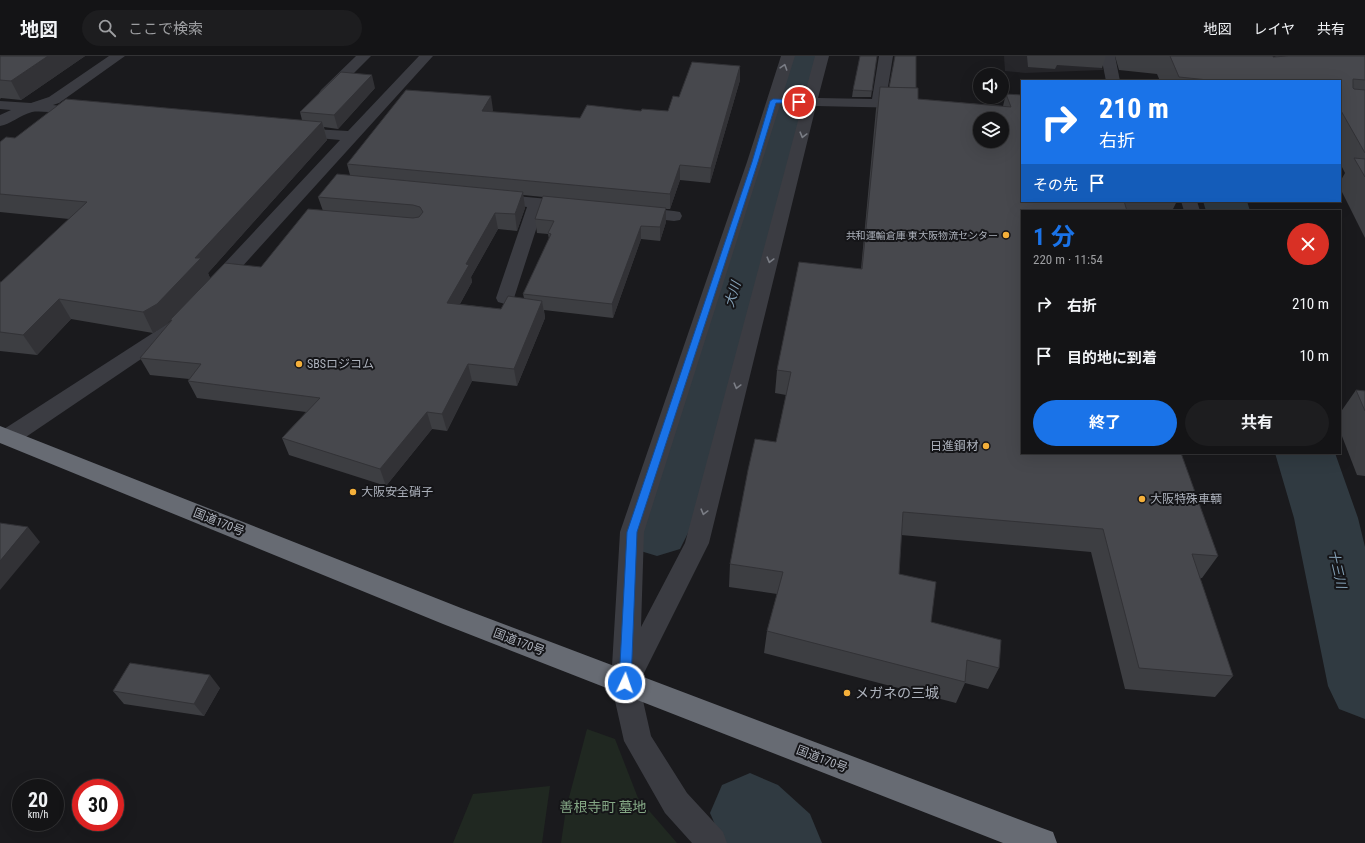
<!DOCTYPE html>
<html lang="ja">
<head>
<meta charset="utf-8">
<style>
	body { margin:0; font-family:"Roboto Condensed","Noto Sans JP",sans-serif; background:#1d1d1f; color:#f1f3f6; height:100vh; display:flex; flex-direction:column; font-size:15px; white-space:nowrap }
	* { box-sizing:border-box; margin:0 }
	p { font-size:13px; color:#9d9ea1 }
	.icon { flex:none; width:22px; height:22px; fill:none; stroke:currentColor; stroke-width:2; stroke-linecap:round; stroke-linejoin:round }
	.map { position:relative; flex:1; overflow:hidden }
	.details { position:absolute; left:1021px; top:154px; width:320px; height:244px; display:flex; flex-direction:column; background:#141416; border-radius:0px; box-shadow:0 4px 16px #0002,0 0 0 1px #333335 }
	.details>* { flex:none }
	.hud { position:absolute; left:1021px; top:24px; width:320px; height:122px; border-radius:0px; box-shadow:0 4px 16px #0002,0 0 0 1px #333335; background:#1a73e8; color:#fff; overflow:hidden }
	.controls { position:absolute; left:973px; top:12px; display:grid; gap:8px }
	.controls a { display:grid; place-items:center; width:36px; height:36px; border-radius:50%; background:#141416; box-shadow:0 4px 16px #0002,0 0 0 1px #333335; font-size:20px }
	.speed { position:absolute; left:12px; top:723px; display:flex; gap:8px; font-size:20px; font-weight:700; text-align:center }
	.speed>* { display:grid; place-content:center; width:52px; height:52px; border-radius:50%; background:#141416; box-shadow:0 4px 16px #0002,0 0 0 1px #333335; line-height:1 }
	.speed small { font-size:10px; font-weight:400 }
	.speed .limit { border:6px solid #d22; background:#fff; color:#111 }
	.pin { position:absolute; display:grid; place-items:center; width:34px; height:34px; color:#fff; margin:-17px; border:2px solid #fff; border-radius:50%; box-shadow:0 1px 4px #0007 }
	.me { position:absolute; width:44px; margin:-22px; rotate:3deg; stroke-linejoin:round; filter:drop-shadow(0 0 3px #0008) }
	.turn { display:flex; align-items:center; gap:14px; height:84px; padding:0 12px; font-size:18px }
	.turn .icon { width:52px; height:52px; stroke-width:2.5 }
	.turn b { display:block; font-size:28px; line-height:34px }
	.then { display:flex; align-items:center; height:38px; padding:0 12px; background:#0003; gap:8px; font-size:15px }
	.round { display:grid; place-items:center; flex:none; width:42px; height:42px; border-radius:21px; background:#1d1d1f }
	.summary { display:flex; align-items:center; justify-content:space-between; height:68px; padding:0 12px }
	h1 { font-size:24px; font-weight:700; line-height:30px; color:#1a73e8 }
	.cta { display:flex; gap:8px; margin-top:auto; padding:8px 12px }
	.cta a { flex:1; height:46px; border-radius:24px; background:#1a73e8; color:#fff; font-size:16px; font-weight:700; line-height:46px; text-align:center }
	.cta a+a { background:#1d1d1f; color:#f1f3f6 }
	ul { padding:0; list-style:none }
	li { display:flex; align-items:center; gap:12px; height:52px; padding:0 12px }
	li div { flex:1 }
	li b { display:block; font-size:15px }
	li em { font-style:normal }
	header { display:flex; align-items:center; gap:24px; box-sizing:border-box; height:56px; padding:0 20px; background:#141416; border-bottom:1px solid #333335 }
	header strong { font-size:19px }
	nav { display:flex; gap:22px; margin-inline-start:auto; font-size:14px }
	.search { width:280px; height:36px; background:#1d1d1f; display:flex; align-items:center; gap:10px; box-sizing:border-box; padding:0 14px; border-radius:22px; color:#9d9ea1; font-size:15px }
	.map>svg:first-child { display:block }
	.built { fill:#26262a }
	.green { fill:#202821 }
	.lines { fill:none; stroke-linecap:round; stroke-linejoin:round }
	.river { fill:#303a41; fill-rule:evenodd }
	.minor { fill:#3b3c42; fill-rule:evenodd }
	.highway { fill:#676b73; fill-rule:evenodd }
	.wall { fill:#3d3e42; fill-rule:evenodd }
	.shaded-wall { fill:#323236 }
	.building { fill:#47484d; stroke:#323236; fill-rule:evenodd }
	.oneway { stroke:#7a7d85 }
	.route { fill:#1a73e8; stroke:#114b97 }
	.poi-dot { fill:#f5b03a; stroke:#151518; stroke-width:1.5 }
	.labels { text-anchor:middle; stroke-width:4; stroke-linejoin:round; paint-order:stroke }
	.far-poi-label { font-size:10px; fill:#adb2bc; stroke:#151518; text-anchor:end }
	.poi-label { font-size:12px; fill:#adb2bc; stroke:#151518; text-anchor:start }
	.street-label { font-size:12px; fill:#adb2bc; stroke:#151518 }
	.water-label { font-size:13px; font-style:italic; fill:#84a1b7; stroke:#151518 }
	.near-poi-label { font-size:14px; fill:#adb2bc; stroke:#151518; text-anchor:start }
	.near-park-label { font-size:14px; fill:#84a785; stroke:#151518 }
</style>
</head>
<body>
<header>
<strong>地図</strong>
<div class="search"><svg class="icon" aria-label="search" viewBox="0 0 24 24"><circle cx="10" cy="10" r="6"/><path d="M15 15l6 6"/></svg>ここで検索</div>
<nav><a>地図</a><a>レイヤ</a><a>共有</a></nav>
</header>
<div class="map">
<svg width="1365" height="787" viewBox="0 0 1365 787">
	<rect width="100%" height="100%" fill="#1a1a1d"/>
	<path class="built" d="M1004,0h95l4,14 -78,3 -20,-2z"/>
	<g class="green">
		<path d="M587,673l28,10 23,59 39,45h-116l5,-34z"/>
		<path d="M550,730l-8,57h-89l20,-49z"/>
	</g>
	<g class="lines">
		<g class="river">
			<path d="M788,0h36l-8,36 -127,439 -9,18 -23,7 -23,-7 -9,-18 153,-439z"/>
			<path d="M1203,145h44l3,10h-44z"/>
			<path d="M1275,397h60l23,65 7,29v172l-26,-10 -11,-23 -34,-168z"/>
			<path d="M750,717l28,12 32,29 12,29h-99l-13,-30 12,-28z"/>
		</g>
		<g class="minor">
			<path d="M109,0h16l-66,47 -6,2 32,4 2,3 -2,3 -5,1c-12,-1 -37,-6 -48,-4 -12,3 -21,12 -32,14v-11l11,-5 -11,-1v-8l31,2 18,-6z"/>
			<path d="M356,0h15l-40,40 -5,1 -5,-1 -2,-3 2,-3z"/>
			<path d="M419,0h14l-212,234 -7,2 -7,-2 -2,-4 2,-4 133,-142 -44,-4 -5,-1 -2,-3 2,-3 5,-1 52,3z"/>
			<path d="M781,0h14l-13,41h22l11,-41h14l-11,42 54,1 7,-43h14l-7,43 25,2 2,3 -2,3 -5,1 -90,-2 -107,437 -70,140 12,53 36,57 36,39 4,11h-35l-27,-30 -41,-72 -13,-58 9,-151 127,-370zM780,49l22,1 -117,437 -44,84 3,-95z"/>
			<path d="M1101,0h14l5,25h-14z"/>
			<path d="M495,138l75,7 6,1 2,4 -2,4 -6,1 -27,-3 -29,90 -2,4 -7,2 -7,-2 -2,-4 31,-91 -38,-5 -2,-3 2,-3z"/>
			<path d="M1181,145h16l3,10h-16z"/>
			<path d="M636,151l38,4 6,1 2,4 -2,4 -6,1 -44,-5 -2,-4 2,-4z"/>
			<path d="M177,264l7,2 3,4 -3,4 -167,113 -8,2 -8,-2 -1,-9 1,-3 169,-109z"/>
		</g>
		<path class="highway" d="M0,370l461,182 581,220 11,4 4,11h-54l-560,-219 -443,-181z"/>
	</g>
	<g class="wall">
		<path d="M0,0h85l-64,44 -20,-2 -1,1z"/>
		<path d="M877,0l-6,41h-19l1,-7z"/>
		<path d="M1027,0h79l-4,12 -45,-3 -2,4 -27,-2z"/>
		<path d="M1115,0h158v1h2l1,-1h89v182l-25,-50v-6l5,-9 -5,-10v-82h-180l-3,-7 -38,-4z"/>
		<path d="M740,24l-30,103 -30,-3 -10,29h-4v13l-6,19 -19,-2 -28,79 -69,-8 1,8 -28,68 -45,-5 -25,50 -15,-2 -46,57 -97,-31 -7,-17 24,-26 -109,-14 -9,-17 1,-2 -39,-4 -10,-17 31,-37v-1l-4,4 -14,9 -82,-14 -34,36 -37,-4v-69h1l68,-63 -69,-7v-70l15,-4 287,-18 -2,-8 75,-24 -37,41 -14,-2 3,13 -119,133 2,5 -24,26 75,-37 62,-56 -5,-14 32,-22 -3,-11 146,-54 -1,2 88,6 61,-7h27l11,-14zM523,139l20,2 -8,22 2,14 11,1 1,5 -26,55 1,4 -23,11 -41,-5 12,-22 -1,-5 27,-48 19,2 8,-23z"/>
		<path d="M880,31l36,1 2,11 85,7 3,-12 16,1v106h155l-5,10h-150l196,345 -16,22h-2l33,98 -18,21 -90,-8 -34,-137 -190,-17 -2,39 32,48 68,46 -11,21 -23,-6 -9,20 -192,-50 3,-22 10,-37 -48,-7 1,-23 46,-122 10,-47 -11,-2 2,-23 84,-101 15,-160z"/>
		<path d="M1356,334l9,1v85l-8,-1 -17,-44v-18z"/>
		<path d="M220,632l-16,28 -80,-12 -11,-13z"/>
	</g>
	<g class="shaded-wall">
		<path d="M48,0h37l-64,44 -10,-19z"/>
		<path d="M740,10v14l-30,103 1,-15z"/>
		<path d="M372,19l3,13 -37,41 -4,-14z"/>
		<path d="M491,40l2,14 -9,15 -2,-14z"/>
		<path d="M322,66l5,18 -119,133 2,5 -43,46 -14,9 -10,-21z"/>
		<path d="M680,109v15l-10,29v-15z"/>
		<path d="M523,136l2,16 -8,23 -2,-17z"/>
		<path d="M666,152v14l-6,19v-14z"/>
		<path d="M495,157l3,16 -27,48 1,5 -21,38 -4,-17 19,-39z"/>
		<path d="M641,170v13l-28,79 -1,-14z"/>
		<path d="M59,243l12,20 -34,36 -14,-20z"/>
		<path d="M542,245l3,17 -28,68 -3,-17z"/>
		<path d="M468,308l4,17 -25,50 -5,-17z"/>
		<path d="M427,356l5,17 -46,57 -6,-17z"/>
		<path d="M28,471l12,15 -40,48v-29z"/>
		<path d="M210,619l10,13 -16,28 -10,-12z"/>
	</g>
	<g class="building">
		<path d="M0,0h48l-37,25 -11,-1z"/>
		<path d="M860,0h17l-5,35 -19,-1z"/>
		<path d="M895,0h21v32h-27z"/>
		<path d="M1170,0h103v1l15,-1h77v24l-12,-1v9l1,1 11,1v63l-25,-44v-28h-122l-39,-4z"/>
		<path d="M692,6l48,4 -29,102 -31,-3 -10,29 -323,-30 59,-74 85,6 -9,15 98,7 7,-13 54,6 1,-2 26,2 5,-15 6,1z"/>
		<path d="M341,16l31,3 -38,40 -34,-3z"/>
		<path d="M880,31l38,1v11l93,8 -5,-13 16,1v106h102l3,10h-105v242h159l37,103 -26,-2 41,122 -94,-8 -36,-139 -200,-17 -4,62 37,8 -5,40 70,18 -2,28 -32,-8 -2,22 -198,-51 16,-59 -53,-8 18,-94 7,-31 21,3 15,-70 -14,-2 22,-108 63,7zM980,63h22v22h-22z"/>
		<path d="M66,43l256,23 -127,136h6l-44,46 -14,8 -84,-13 -36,36 -23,-3v-50h1l86,-80 -87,-8v-52l6,-5 9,1z"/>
		<path d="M1354,102l11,1v18z"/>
		<path d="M337,118l186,18 -8,22 -20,-1 -29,51 3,1 -22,38 54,6 7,-13 34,5 -28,68 -46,-5 -26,50 -15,-2 -47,57 -98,-31 38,-40 -132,-17 13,-17 -61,-6 32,-38h-2l55,-57 36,4 47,-58 105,9 6,-1 4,-5 -3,-5 -7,-2 -95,-8z"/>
		<path d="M543,140l123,12 -6,19 -19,-1 -29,78 -89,-10 28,-60 -3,-1 6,-12 -19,-2z"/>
		<path d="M1356,334l9,1v20z"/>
		<path d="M0,467l28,4 -28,34z"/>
		<path d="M130,607l80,12 -16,29 -81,-13z"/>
	</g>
	<defs><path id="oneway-chevron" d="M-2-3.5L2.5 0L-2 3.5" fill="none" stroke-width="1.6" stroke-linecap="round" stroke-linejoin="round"/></defs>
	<g class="oneway">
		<use href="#oneway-chevron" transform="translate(784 11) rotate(-72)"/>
		<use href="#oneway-chevron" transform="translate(803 79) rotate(105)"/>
		<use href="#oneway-chevron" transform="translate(770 204) rotate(105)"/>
		<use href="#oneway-chevron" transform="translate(737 330) rotate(105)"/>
		<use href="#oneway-chevron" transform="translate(704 456) rotate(105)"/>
	</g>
	<path class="route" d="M773,43l26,1 3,2 -3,1h-23l-18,59 -121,370 -6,151 -2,4 -4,1 -4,-1 -2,-4 8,-151 125,-370 18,-61z"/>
	<g class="poi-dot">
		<circle cx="1006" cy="179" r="4"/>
		<circle cx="299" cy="308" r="4"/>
		<circle cx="986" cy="390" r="4"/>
		<circle cx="353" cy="436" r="4"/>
		<circle cx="1142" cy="443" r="4"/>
		<circle cx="847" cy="637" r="4"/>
	</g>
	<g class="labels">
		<g class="far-poi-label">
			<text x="998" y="183">共和運輸倉庫 東大阪物流センター</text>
		</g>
		<g class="poi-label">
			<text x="307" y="312">SBSロジコム</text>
			<text x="978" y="394" text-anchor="end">日進鋼材</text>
			<text x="361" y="440">大阪安全硝子</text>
			<text x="1150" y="447">大阪特殊車輌</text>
		</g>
		<g class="street-label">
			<text transform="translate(219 466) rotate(22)" y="4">国道170号</text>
			<text transform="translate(519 586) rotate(21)" y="4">国道170号</text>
			<text transform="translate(822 703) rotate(21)" y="4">国道170号</text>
		</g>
		<g class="water-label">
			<text transform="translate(732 238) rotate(-73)" y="5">大川</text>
			<text transform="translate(1338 513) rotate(77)" y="5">十三川</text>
		</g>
		<g class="near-poi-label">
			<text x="855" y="642">メガネの三城</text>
		</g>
		<g class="near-park-label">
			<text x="603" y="756">善根寺町 墓地</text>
		</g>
	</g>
</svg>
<div class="controls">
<a><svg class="icon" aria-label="sound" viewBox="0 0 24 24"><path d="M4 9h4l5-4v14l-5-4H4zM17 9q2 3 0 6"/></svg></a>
<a><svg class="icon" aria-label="layers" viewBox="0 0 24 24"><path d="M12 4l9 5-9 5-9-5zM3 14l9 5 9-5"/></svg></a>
</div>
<div class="speed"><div>20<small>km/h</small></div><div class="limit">30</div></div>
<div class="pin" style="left:799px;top:46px;background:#d93025"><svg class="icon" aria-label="arrive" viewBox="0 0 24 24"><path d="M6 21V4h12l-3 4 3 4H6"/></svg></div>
<svg class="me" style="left:625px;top:627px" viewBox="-20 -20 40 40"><circle r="17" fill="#1a73e8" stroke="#fff" stroke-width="3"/><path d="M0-11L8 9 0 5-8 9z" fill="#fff"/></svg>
<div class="hud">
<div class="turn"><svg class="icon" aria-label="right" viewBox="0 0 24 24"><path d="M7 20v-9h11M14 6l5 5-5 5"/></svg><div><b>210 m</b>右折</div></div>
<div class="then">その先<svg class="icon" aria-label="arrive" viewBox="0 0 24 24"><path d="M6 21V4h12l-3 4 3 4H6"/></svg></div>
</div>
<section class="details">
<div class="summary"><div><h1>1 分</h1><p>220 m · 11:54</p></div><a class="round" style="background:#d93025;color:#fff"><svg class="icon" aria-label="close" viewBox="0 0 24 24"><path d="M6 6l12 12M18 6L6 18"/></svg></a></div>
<ul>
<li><svg class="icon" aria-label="right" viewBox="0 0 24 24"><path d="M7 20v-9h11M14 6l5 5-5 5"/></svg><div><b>右折</b></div><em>210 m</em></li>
<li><svg class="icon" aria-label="arrive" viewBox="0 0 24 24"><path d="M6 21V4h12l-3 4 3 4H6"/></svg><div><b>目的地に到着</b></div><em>10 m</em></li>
</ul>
<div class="cta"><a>終了</a><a>共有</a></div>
</section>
</div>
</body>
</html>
